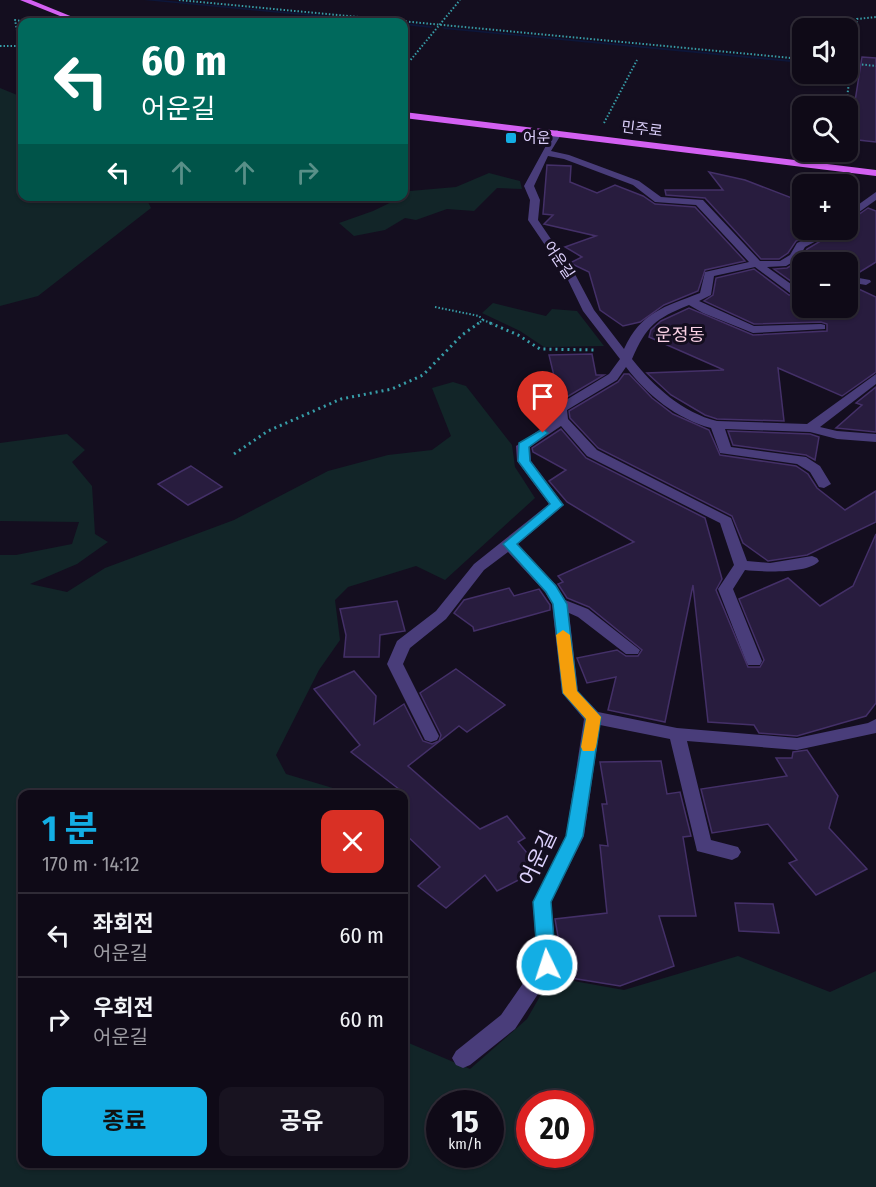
<!DOCTYPE html>
<html lang="ko">
<head>
<meta charset="utf-8">
<style>
	body { margin:0; font-family:"Fira Sans Condensed","Noto Sans KR",sans-serif; background:#181320; color:#f1f3f6; height:100vh; display:flex; flex-direction:column; font-size:22px; white-space:nowrap }
	* { box-sizing:border-box; margin:0 }
	p { font-size:20px; color:#9b9aa1 }
	.icon { flex:none; width:33px; height:33px; fill:none; stroke:currentColor; stroke-width:2; stroke-linecap:round; stroke-linejoin:round }
	.map { position:relative; flex:1; overflow:hidden }
	.panel { position:absolute; left:18px; top:790px; width:390px; height:378px; display:flex; flex-direction:column; background:#0f0a17; border-radius:12px; box-shadow:0 2px 4px #0004,0 0 0 2px #2f2b36 }
	.panel>* { flex:none }
	.guide { position:absolute; left:18px; top:18px; width:390px; height:183px; border-radius:12px; box-shadow:0 2px 4px #0004,0 0 0 2px #2f2b36; background:#00695c; color:#fff; overflow:hidden }
	.buttons { position:absolute; left:792px; top:18px; display:grid; gap:12px }
	.buttons a { display:grid; place-items:center; width:66px; height:66px; border-radius:12px; background:#0f0a17; box-shadow:0 2px 4px #0004,0 0 0 2px #2f2b36; font-size:30px }
	.speed { position:absolute; left:426px; top:1090px; display:flex; gap:12px; font-size:30px; font-weight:700; text-align:center }
	.speed>* { display:grid; place-content:center; width:78px; height:78px; border-radius:50%; background:#0f0a17; box-shadow:0 2px 4px #0004,0 0 0 2px #2f2b36; line-height:1 }
	.speed small { font-size:15px; font-weight:400 }
	.speed .limit { border:9px solid #d22; background:#fff; color:#111 }
	.pin { position:absolute; display:grid; place-items:center; width:51px; height:51px; color:#fff; margin:-62px -26px; border-radius:50% 50% 50% 0; rotate:-45deg; box-shadow:0 0 6px #0007 }
	.pin .icon { rotate:45deg }
	.me { position:absolute; width:66px; margin:-33px; rotate:356deg; stroke-linejoin:round; filter:drop-shadow(0 0 4px #0008) }
	.turn { display:flex; align-items:center; gap:21px; height:126px; padding:0 24px; font-size:27px }
	.turn .icon { width:78px; height:78px; stroke-width:2.5 }
	.turn b { display:block; font-size:42px; line-height:51px }
	.lanes { display:flex; align-items:center; height:57px; padding:0 24px; background:#0003; justify-content:center; gap:30px; direction:ltr }
	.lanes .off { opacity:.35 }
	.round { display:grid; place-items:center; flex:none; width:63px; height:63px; border-radius:12px; background:#181320 }
	.overview { display:flex; align-items:center; justify-content:space-between; height:102px; padding:0 24px }
	h1 { font-size:36px; font-weight:700; line-height:45px; color:#13aee4 }
	.button { display:flex; gap:12px; margin-top:auto; padding:12px 24px }
	.button a { flex:1; height:69px; border-radius:12px; background:#13aee4; color:#111; font-size:24px; font-weight:700; line-height:69px; text-align:center }
	.button a+a { background:#181320; color:#f1f3f6 }
	ul { padding:0; list-style:none }
	li { display:flex; align-items:center; gap:18px; height:84px; padding:0 24px; border-top:2px solid #2f2b36 }
	li div { flex:1 }
	li b { display:block; font-size:22px }
	li em { font-style:normal }
	.map>svg:first-child { display:block }
	.green { fill:#122528; fill-rule:evenodd }
	.lines { fill:none; stroke-linecap:round; stroke-linejoin:round }
	.stream { fill:#0d1639; fill-rule:evenodd }
	.building { fill:#281c3e; stroke:#443068; stroke-width:1.5 }
	.path-far1 { stroke:#379da8; stroke-width:2; stroke-dasharray:1.5 2; stroke-linecap:butt }
	.path { stroke:#379da8; stroke-width:3; stroke-dasharray:2 4; stroke-linecap:butt }
	.minor { fill:#493d7a; fill-rule:evenodd }
	.major { fill:#d360f2; fill-rule:evenodd }
	.route { fill:#13aee4; stroke:#0c7194; stroke-width:1.5 }
	.slow { fill:#f59e0b }
	.poi-dot { fill:#13aee4; stroke:#140e1f; stroke-width:2 }
	.labels { text-anchor:middle; stroke-width:6; stroke-linejoin:round; paint-order:stroke }
	.far-street-label { font-size:15px; fill:#dcd0fb; stroke:#140e1f }
	.far-poi-label { font-size:15px; fill:#dcd0fb; stroke:#140e1f; text-anchor:start }
	.far-quarter-label { font-size:18px; fill:#fbd2e6; stroke:#140e1f }
	.near-street-label { font-size:21px; fill:#dcd0fb; stroke:#140e1f }
</style>
</head>
<body>
<div class="map">
<svg width="876" height="1187" viewBox="0 0 876 1187">
	<rect width="100%" height="100%" fill="#140e1f"/>
	<g class="green">
		<path d="M0,88l22,9v52l-1,2 1,1v44l127,1 -3,1 5,10 -113,88 -38,10z"/>
		<path d="M489,173l31,8 2,8 -25,-1 -23,23 -27,-2 -31,11 -11,-2 -20,12 -31,6 -15,-13 34,-12 31,-15 6,-5 46,-4z"/>
		<path d="M493,303l53,13 6,-7 25,2 27,35 -60,1 -24,-16 -38,-18z"/>
		<path d="M453,382l13,4 46,59 3,22 20,31 -90,82 -29,-14 -68,21 -13,13 5,40 -21,30 -43,85 10,19 70,21h-334v369h382v-123l66,28 57,-50 24,-42 73,13 114,-34 92,36 46,-21v216h-876v-632h16l56,-11 7,-22 -79,-1v-78l67,-9 18,16 -13,12 20,24 3,48 13,8 -31,22 -47,20 37,8 38,-24 129,-48 94,-49 60,-16 44,-5 19,-14 -19,-48zM440,1104h50v51h-50zM530,1104h50v51h-50z"/>
	</g>
	<g class="lines">
		<g class="stream">
			<path d="M144,0h16l223,21 2,1h-11z"/>
			<path d="M404,23l27,3 2,1 -2,1 -27,-3z"/>
			<path d="M442,27l360,34v2l-358,-34z"/>
			<path d="M854,66l22,2v2l-20,-2 -2,-1z"/>
		</g>
	</g>
	<g class="building">
		<path d="M862,57l14,1v84l-27,-3z"/>
		<path d="M547,165l24,1 -1,16 27,11 18,-8 28,11 12,8 40,3 50,54 -40,9 -7,21 -34,14 -24,17 -17,4 -23,-16 -11,-38 -19,-9 12,-6 -17,-10 31,-11 -52,-12 9,-9 -10,-1z"/>
		<path d="M709,172l36,8 57,22v-2v30h19l-25,11 -8,12 -9,6h-18l-56,-61 -39,-3 -1,-5h58z"/>
		<path d="M868,208l8,3v51l-21,13 -7,-1v-12h-46v46h46v-24l28,13v75l-34,24 -64,-28 6,53 -67,-2 -12,-4 -34,-20 -24,-22 77,-3 -75,-33 2,-7 10,-9 28,-13 64,27 74,-4v-7l-6,-2 -67,2 -50,-23 9,-6 3,-17 38,-9 35,26h11l-1,-8 -25,-18 13,-1 12,-7 8,-12 32,-19h9v-8z"/>
		<path d="M592,354l4,21h8l-44,26 -11,-46z"/>
		<path d="M624,374h5l23,24 21,16 36,16 11,25 76,11 12,8 9,14 28,22 31,-19v31l-69,33 -39,6 -25,-18 -11,-27 -134,-68 -28,-30 -1,-7 49,-29z"/>
		<path d="M876,387v45l-40,-4 26,-23 -6,-2z"/>
		<path d="M561,429l25,29 119,60 17,61 -6,11 32,77h12l4,-7 -25,-61 49,-21 32,28 33,-20 23,-52v169l-10,13 -69,20 -38,-3 -5,-8 -46,-3 -15,-137 -28,137 -57,-12 8,-33 -29,6 -10,-25 40,-8 9,6h12l4,-6 -53,-43 -22,-9 -9,-14 5,-2 -5,-6 76,-34 -67,-40 -18,-21 17,-11 -33,-18 -1,-4z"/>
		<path d="M728,431l82,3 9,3 -4,23 -9,-5 -73,-10z"/>
		<path d="M191,466l31,21 -34,18 -30,-21z"/>
		<path d="M509,588l5,8 25,-7 11,16v5l-76,21 -1,-4 -19,-14 10,-13z"/>
		<path d="M397,601l8,30 -25,4 -1,22h-35l2,-22 -6,-26z"/>
		<path d="M456,669l49,36 -38,27 -8,-6 -51,40 72,63 27,-13 18,22 -7,4 18,22 -4,1 4,6 -39,20 -12,-16 -39,33 -28,-22 22,-19 -36,-34v-40l-53,-41 9,-7 -46,-56 40,-18 22,25 -2,28 30,-20 19,37 9,3 7,-3 2,-6 -21,-42z"/>
		<path d="M807,750l31,46 -9,32 38,41 -51,26 -27,-32 8,-3 -29,-36 -56,9 -11,-44 86,-13 -11,-18h16l1,-6z"/>
		<path d="M661,761l6,33 13,-2 11,44 -8,1 13,79h-37l15,50 -54,20 -55,-9 -10,-58 52,-6 -7,-68 8,1 -6,-42h5l-7,-42z"/>
		<path d="M735,903l38,1 6,29 -40,-2z"/>
	</g>
	<g class="lines">
		<g class="path-far1">
			<path d="M179,0l623,59"/>
			<path d="M0,46h20"/>
			<path d="M22,46h-2l-5,-26 13,2"/>
			<path d="M848,63l28,3"/>
			<path d="M404,68l56,-68"/>
			<path d="M846,106l11,-87 19,-2"/>
			<path d="M604,123l33,-63"/>
			<path d="M435,307l44,9 4,4"/>
			<path d="M477,324l6,-4 10,4"/>
		</g>
		<g class="path">
			<path d="M490,323l28,12 22,14 55,1"/>
			<path d="M234,454l34,-23 73,-32 51,-10 31,-14 39,-40 17,-12"/>
		</g>
		<g class="minor">
			<path d="M557,130l5,3 -11,18 18,4 70,26 22,16 42,3 57,61h20l10,-6 7,-12 28,-13h12l-32,17 -7,12 -12,7 -19,1 31,22v4h-8l-35,-26 -41,9 -3,19 -12,6 55,25 67,-2 4,1v4l-72,4 -50,-20 -14,-8c-34,14 -42,20 -57,54 21,27 51,54 85,62l90,3 69,-50v10l-56,43 17,4 39,3v8l-39,-3 -27,-7 -85,-3 6,18 75,10 14,9 11,18 -7,4 -5,-1 -9,-15 -13,-8 -77,-11 -9,-25c-34,-9 -64,-33 -85,-61l-9,13 -50,30 1,9 29,31 134,68 16,43 23,2 42,-7 5,2 2,3c-10,13 -58,11 -74,9l-12,19 29,72 -2,4h-12l-2,-4 -28,-72 16,-24 -14,-42 -133,-67 -26,-30 -31,21 1,14 33,44 -46,39 38,41 9,15 23,9 52,41 -2,4h-12l-48,-37 -9,-4 9,78 20,21 79,16 120,10 71,-15 8,-4v14l-79,17 -110,-9 24,99 27,7 3,5 -3,5 -6,3 -35,-9 -27,-112 -70,-14 -16,111 -33,66 6,63 -42,64 -45,36 -7,3 -7,-3 -4,-7 4,-7 45,-36 36,-52 -4,-61 33,-66 18,-117 -22,-26 -10,-89 -7,-12 -37,-40 -24,18 -38,49 -36,29 -7,16 36,72 -2,4 -6,2 -6,-2 -38,-76 10,-23 39,-30 38,-47 75,-60 -32,-43 -1,-15 39,-27 -1,-10 2,-3 53,-32 11,-15 -37,-48 -17,-35 -38,-56 2,-20 -6,-14 30,-55zM548,156l16,3 69,26 22,17 41,3 53,57 -44,10 -5,21c-36,14 -59,19 -76,56l-30,-39 -18,-34 -38,-56 2,-20 -6,-14z"/>
			<path d="M876,192v8l-28,20v-8z"/>
			<path d="M848,276l22,4 1,2 -5,3 -18,-3z"/>
		</g>
		<g class="major">
			<path d="M20,0h11l54,22h-10z"/>
			<path d="M404,112l472,58v6l-472,-58z"/>
		</g>
	</g>
	<path class="route" d="M543,429l5,4 -19,14 1,14 33,44 -46,39 39,42 11,18 10,87 24,26 -18,119 -32,66 5,63 -3,5 -6,3 -7,-3 -2,-5 -5,-63 33,-66 20,-117 -23,-26 -10,-89 -7,-12 -43,-48 47,-40 -32,-43 1,-18z"/>
	<path class="slow" d="M563,630l7,5 7,56 24,26 -5,30 -2,4h-11l-2,-4 5,-28 -23,-26 -7,-58z"/>
	<rect class="poi-dot" x="505" y="132" width="12" height="12" rx="3"/>
	<g class="labels">
		<g class="far-street-label">
			<text transform="translate(642 129) rotate(7)" y="5">민주로</text>
			<text transform="translate(559 260) rotate(56)" y="5">어운길</text>
		</g>
		<g class="far-poi-label">
			<text x="523" y="143">어운</text>
		</g>
		<g class="far-quarter-label">
			<text x="680" y="341">운정동</text>
		</g>
		<g class="near-street-label">
			<text transform="translate(538 858) rotate(-65)" y="7">어운길</text>
		</g>
	</g>
</svg>
<div class="buttons">
<a><svg class="icon" aria-label="sound" viewBox="0 0 24 24"><path d="M4 9h4l5-4v14l-5-4H4zM17 9q2 3 0 6"/></svg></a>
<a><svg class="icon" aria-label="search" viewBox="0 0 24 24"><circle cx="10" cy="10" r="6"/><path d="M15 15l6 6"/></svg></a>
<a>+</a>
<a>−</a>
</div>
<div class="speed"><div>15<small>km/h</small></div><div class="limit">20</div></div>
<div class="pin" style="left:543px;top:433px;background:#d93025"><svg class="icon" aria-label="arrive" viewBox="0 0 24 24"><path d="M6 21V4h12l-3 4 3 4H6"/></svg></div>
<svg class="me" style="left:547px;top:965px" viewBox="-20 -20 40 40"><circle r="17" fill="#13aee4" stroke="#fff" stroke-width="3"/><path d="M0-11L8 9 0 5-8 9z" fill="#fff"/></svg>
<div class="guide">
<div class="turn"><svg class="icon" aria-label="left" viewBox="0 0 24 24"><path d="M17 20v-9H6M10 6l-5 5 5 5"/></svg><div><b>60 m</b>어운길</div></div>
<div class="lanes"><svg class="icon" aria-label="left" viewBox="0 0 24 24"><path d="M17 20v-9H6M10 6l-5 5 5 5"/></svg><svg class="icon off" aria-label="ahead" viewBox="0 0 24 24"><path d="M12 20V5M6 11l6-6 6 6"/></svg><svg class="icon off" aria-label="ahead" viewBox="0 0 24 24"><path d="M12 20V5M6 11l6-6 6 6"/></svg><svg class="icon off" aria-label="right" viewBox="0 0 24 24"><path d="M7 20v-9h11M14 6l5 5-5 5"/></svg></div>
</div>
<section class="panel">
<div class="overview"><div><h1>1 분</h1><p>170 m · 14:12</p></div><a class="round" style="background:#d93025;color:#fff"><svg class="icon" aria-label="close" viewBox="0 0 24 24"><path d="M6 6l12 12M18 6L6 18"/></svg></a></div>
<ul>
<li><svg class="icon" aria-label="left" viewBox="0 0 24 24"><path d="M17 20v-9H6M10 6l-5 5 5 5"/></svg><div><b>좌회전</b><p>어운길</p></div><em>60 m</em></li>
<li><svg class="icon" aria-label="right" viewBox="0 0 24 24"><path d="M7 20v-9h11M14 6l5 5-5 5"/></svg><div><b>우회전</b><p>어운길</p></div><em>60 m</em></li>
</ul>
<div class="button"><a>종료</a><a>공유</a></div>
</section>
</div>
</body>
</html>
